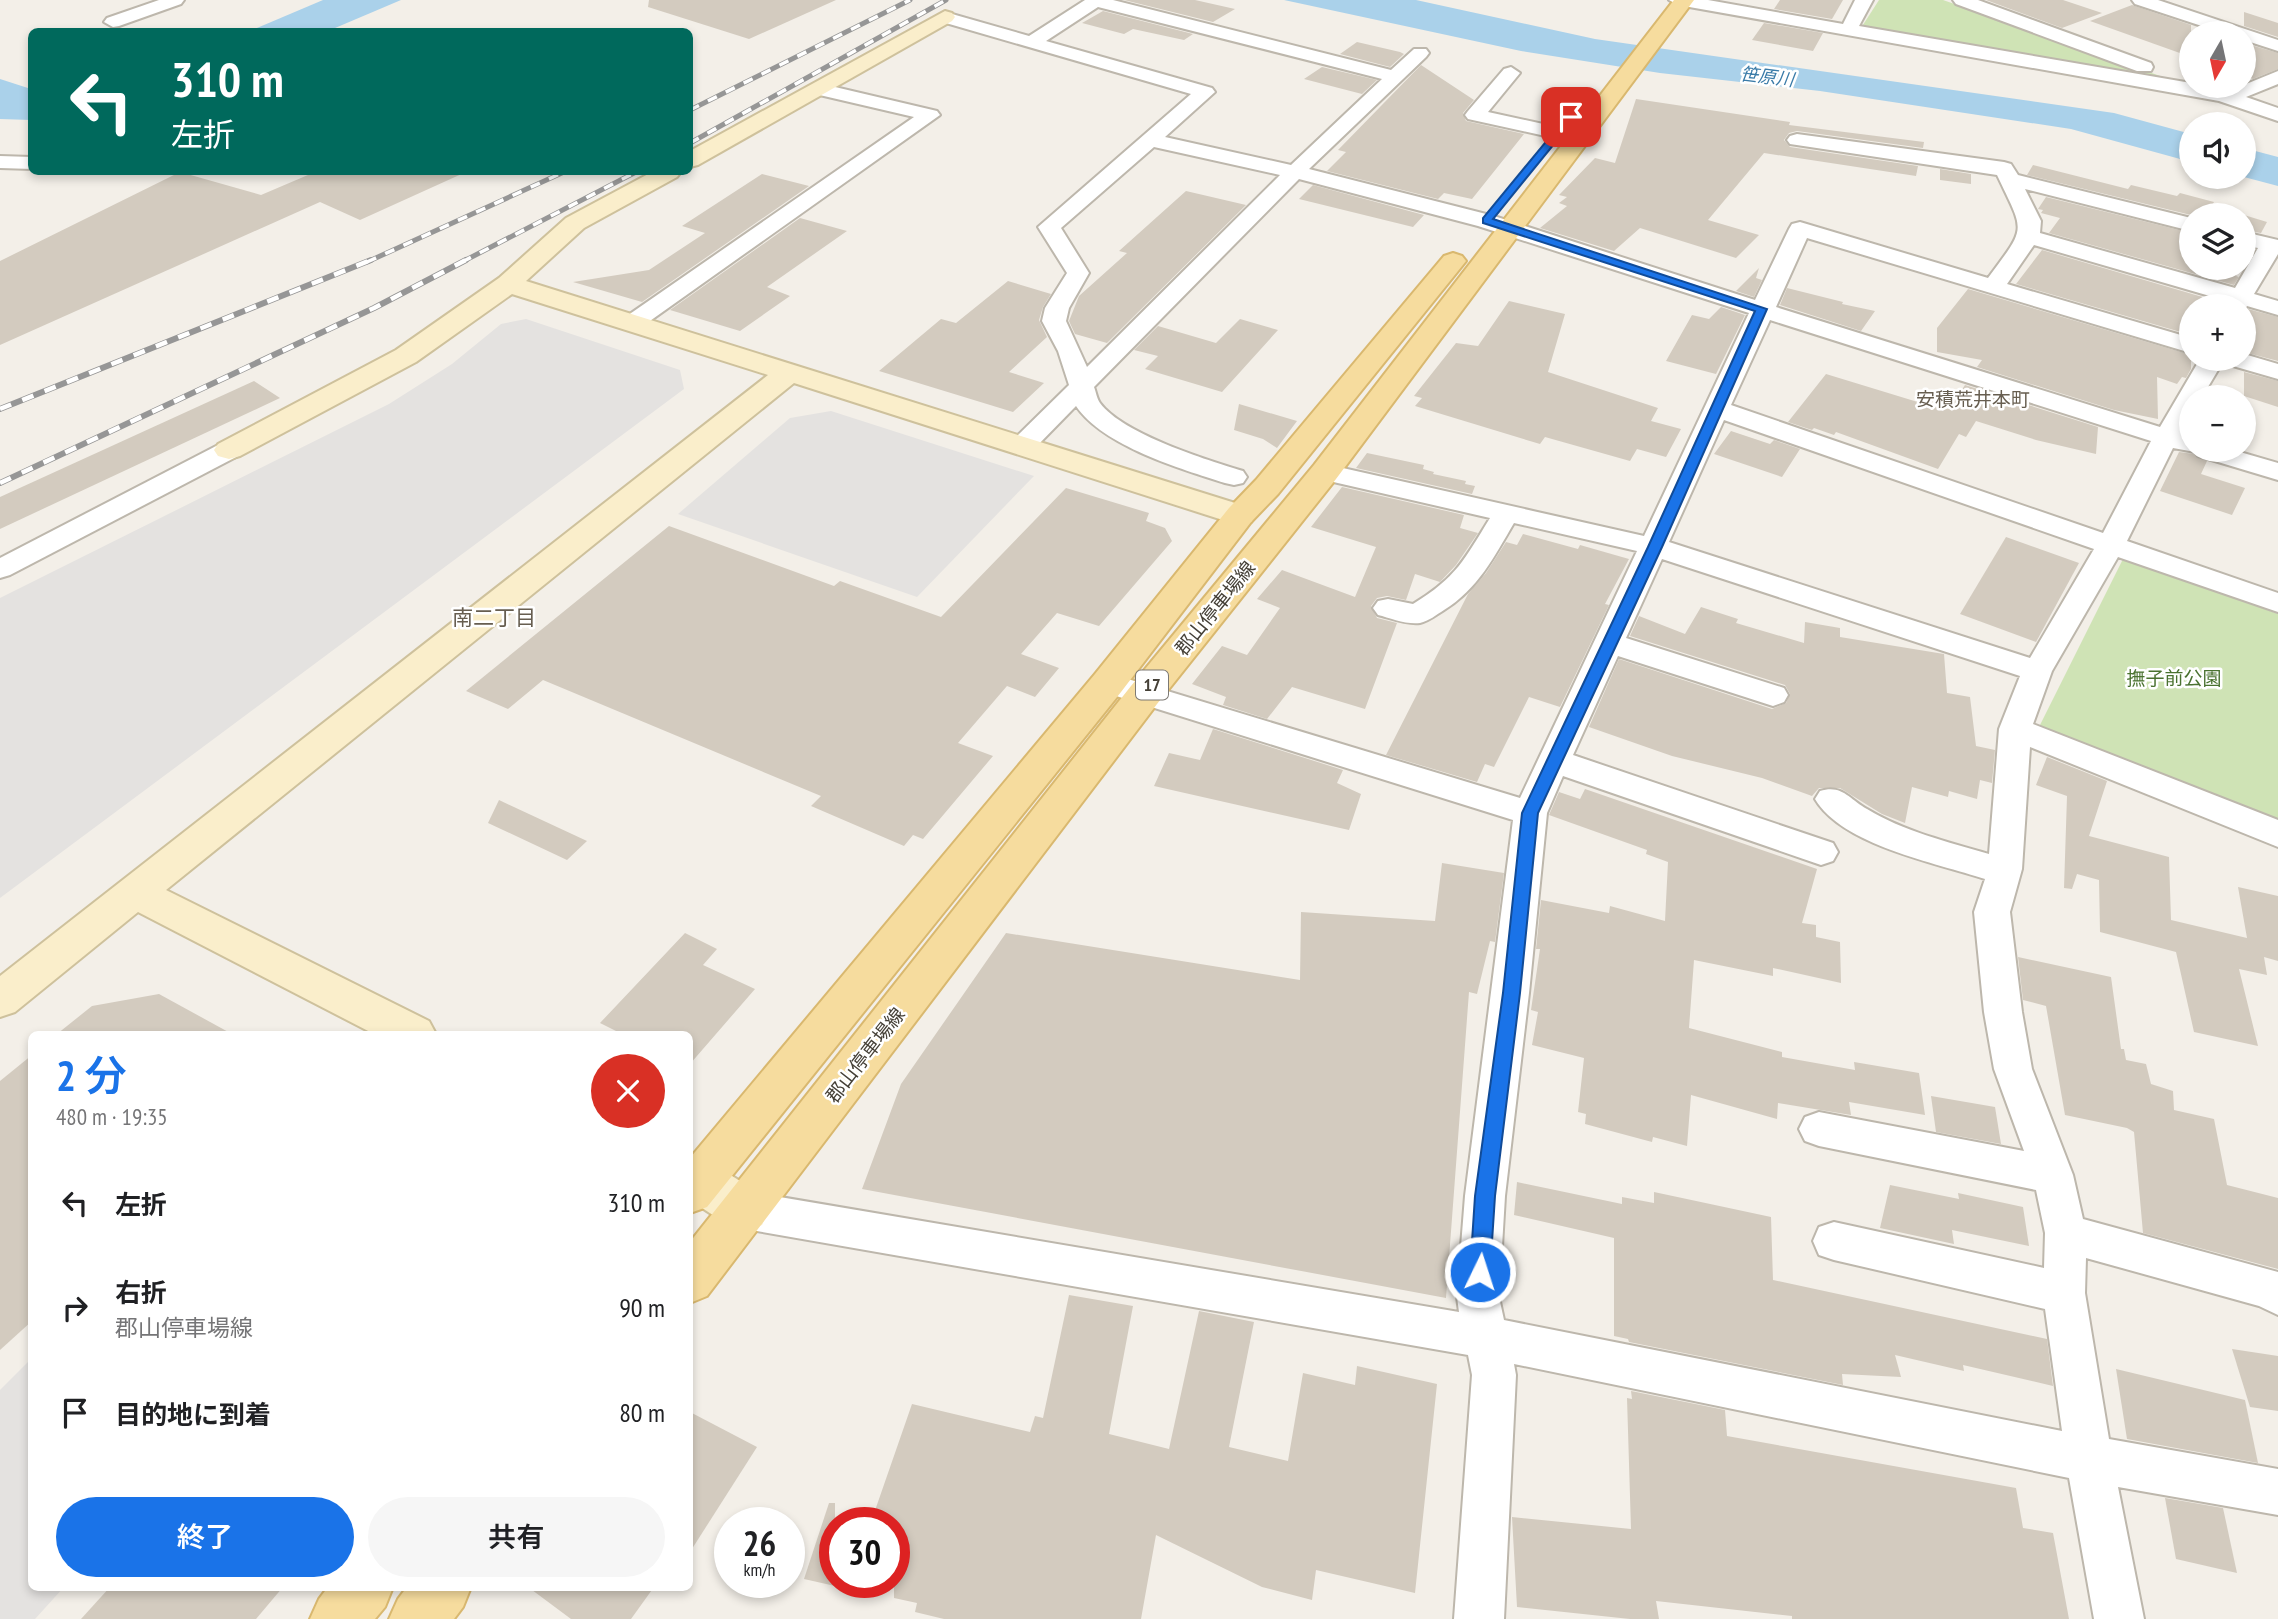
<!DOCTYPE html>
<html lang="ja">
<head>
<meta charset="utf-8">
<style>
	body { margin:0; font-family:"PT Sans Narrow","Noto Sans JP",sans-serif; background:#f6f6f6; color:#202124; height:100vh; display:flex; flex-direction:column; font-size:26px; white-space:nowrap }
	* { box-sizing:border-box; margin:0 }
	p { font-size:23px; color:#757577 }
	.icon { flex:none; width:38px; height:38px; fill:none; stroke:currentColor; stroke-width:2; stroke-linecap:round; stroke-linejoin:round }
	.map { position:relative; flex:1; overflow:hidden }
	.side { position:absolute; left:28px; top:1031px; width:665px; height:560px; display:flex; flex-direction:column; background:#fff; border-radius:10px; box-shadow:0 4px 10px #0003 }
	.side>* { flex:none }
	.top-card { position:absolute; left:28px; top:28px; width:665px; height:147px; border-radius:10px; box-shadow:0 4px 10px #0003; background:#00695c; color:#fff; overflow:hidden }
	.needle { width:46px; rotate:189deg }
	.fabs { position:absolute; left:2179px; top:21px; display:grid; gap:14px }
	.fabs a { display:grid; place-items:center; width:77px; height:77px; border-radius:50%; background:#fff; box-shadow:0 4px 10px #0003; font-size:35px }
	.speed { position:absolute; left:714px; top:1507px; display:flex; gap:14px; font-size:35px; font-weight:700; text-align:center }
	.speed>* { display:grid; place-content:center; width:91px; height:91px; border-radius:50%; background:#fff; box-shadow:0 4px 10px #0003; line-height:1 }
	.speed small { font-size:18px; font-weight:400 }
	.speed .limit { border:10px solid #d22; background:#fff; color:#111 }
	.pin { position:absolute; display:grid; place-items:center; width:60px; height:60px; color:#fff; margin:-30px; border-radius:14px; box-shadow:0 4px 10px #0006 }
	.me { position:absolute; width:77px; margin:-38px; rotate:4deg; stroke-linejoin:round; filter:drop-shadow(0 0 5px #0008) }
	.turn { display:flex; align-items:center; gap:24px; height:147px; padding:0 28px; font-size:32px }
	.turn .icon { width:91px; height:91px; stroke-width:2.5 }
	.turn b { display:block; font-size:49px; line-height:60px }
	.round { display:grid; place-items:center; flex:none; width:74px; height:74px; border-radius:37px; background:#f6f6f6 }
	.overview { display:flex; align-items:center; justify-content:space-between; height:119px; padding:0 28px }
	h1 { font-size:42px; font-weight:600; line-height:52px; color:#1a73e8 }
	.action { display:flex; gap:14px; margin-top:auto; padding:14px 28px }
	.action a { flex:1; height:80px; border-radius:42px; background:#1a73e8; color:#fff; font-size:28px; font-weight:600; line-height:80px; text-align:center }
	.action a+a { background:#f6f6f6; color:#202124 }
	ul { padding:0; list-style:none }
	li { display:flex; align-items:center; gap:21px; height:105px; padding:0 28px }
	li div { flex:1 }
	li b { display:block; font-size:26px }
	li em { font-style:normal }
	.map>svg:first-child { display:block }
	.green { fill:#cfe3b5 }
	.parking { fill:#e4e2e0 }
	.water { fill:#aad1ea }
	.building { fill:#d3cbbf }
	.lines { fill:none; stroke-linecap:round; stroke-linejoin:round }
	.street-casing { stroke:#bdb7ac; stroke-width:4 }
	.secondary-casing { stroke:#cec19c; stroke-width:4 }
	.primary-casing { stroke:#d9b86f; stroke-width:4 }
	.street { fill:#fff; fill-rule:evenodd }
	.secondary { fill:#faeecb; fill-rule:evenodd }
	.primary { fill:#f6dc9e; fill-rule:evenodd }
	.rail-far1-casing { stroke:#969696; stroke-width:5 }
	.rail-casing { stroke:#969696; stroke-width:6 }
	.rail-far1 { stroke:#fff; stroke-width:3.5; stroke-dasharray:10; stroke-linecap:butt }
	.rail { stroke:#fff; stroke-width:4.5; stroke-dasharray:12; stroke-linecap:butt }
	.route { fill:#1a73e8; stroke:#114b97; stroke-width:2 }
	.labels { text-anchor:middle; stroke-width:5; stroke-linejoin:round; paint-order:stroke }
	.far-water-label { font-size:18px; font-style:italic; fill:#3a7ba8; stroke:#fff }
	.shield { fill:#fff; stroke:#7d7973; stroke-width:2 }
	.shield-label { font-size:18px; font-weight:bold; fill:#454037 }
	.far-quarter-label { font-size:19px; fill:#675e50; stroke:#fff }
	.street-label { font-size:19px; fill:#454037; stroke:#fff }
	.park-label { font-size:19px; fill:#4a7230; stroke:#fff }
	.neighbourhood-label { font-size:21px; fill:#675e50; stroke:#fff }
</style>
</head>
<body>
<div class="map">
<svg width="2278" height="1619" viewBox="0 0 2278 1619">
	<rect width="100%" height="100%" fill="#f3efe8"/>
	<g class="green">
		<path d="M1879,0h64l223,78 -305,-50z"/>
		<path d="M2124,557l154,57v203l-2,6 -238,-94z"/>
	</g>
	<g class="parking">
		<path d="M526,319l154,51 4,19 -684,509v-300l389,-194 63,-40 49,-40z"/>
		<path d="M831,411l203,65 -117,121 -239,-83 112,-96z"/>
		<path d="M31,1359l1,228h32l-29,32h-35v-229z"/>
	</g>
	<g class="water">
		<path d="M323,0h78l-73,31h-78z"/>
		<path d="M1284,0h132l179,39 519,74 77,21v28l-120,-33 -251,-38 -160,-18 -139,-22z"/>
		<path d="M0,79l31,10v31l-31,-1z"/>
		<path d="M2244,148l34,9v29l-34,-9z"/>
	</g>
	<g class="building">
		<path d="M649,0h187l-87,39 -101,-32z"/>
		<path d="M1124,0h71l40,9 -22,13z"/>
		<path d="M1780,0h63l-11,19 -58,-10z"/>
		<path d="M1986,0h77l39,13 -40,15z"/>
		<path d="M2132,5l59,20v32l-101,-36z"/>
		<path d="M1103,11l90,23 -9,6 -51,-11 -9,5 -42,-11z"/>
		<path d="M2244,12l34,11v14l-34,-11z"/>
		<path d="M1764,23l59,10 -10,18 -61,-11z"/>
		<path d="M1357,42l43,10 4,2 -14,13 -50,-13z"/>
		<path d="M2244,43l34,10v16l-25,10 -9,-4z"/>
		<path d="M1421,65l53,35 -11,13 3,8 58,13 -52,65 -28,-6 -6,6 -111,-28 19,-19 -8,-2z"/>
		<path d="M1322,67l55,13 -15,14 -58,-15z"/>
		<path d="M1636,99l154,23 -1,3 135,17 -1,6 -126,-17 -8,2 -5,7 6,7 128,19 -2,10 -152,-23 -56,67 51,15 -23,23 -96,-30 -26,23 -74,-23 27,-22 -8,-3 8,-6 -8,-2 36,-37 20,5z"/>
		<path d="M2033,165l95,24 3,-4 46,11 3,-3 34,9 -3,5 32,8h-52l-164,-40z"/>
		<path d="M1940,169l31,5v10l-31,-4z"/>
		<path d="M180,172l81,23 54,-23h151l-106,48 -40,-18 -320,143v-84z"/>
		<path d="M762,174l47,12 -167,116 -69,-20 76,-12 56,-37 -23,-7z"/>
		<path d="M1313,185l111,30 -11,12 -114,-28z"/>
		<path d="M1186,191l60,14 -139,138 -32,-9 -6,-13 10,-25 48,-43 -8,-2z"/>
		<path d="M2046,197l145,36v35h50l-5,8 3,1 -5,8 -185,-52 11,-15 -19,-5 2,-3 -5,-1z"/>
		<path d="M2244,215l23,7 -6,11 -17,-3z"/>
		<path d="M800,218l47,13 -80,56 23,9 -50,35 -70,-21z"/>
		<path d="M2042,250l181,53v3h-32v29l-175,-51z"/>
		<path d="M1759,268l-3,10 6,2 -8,17 -18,-6z"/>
		<path d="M1008,281l43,13 -8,13 -4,13 8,17 -38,35 35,11 -31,29 -134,-41 62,-52 15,4z"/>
		<path d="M1787,288l56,14 -1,2 33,7 -14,20 -81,-26z"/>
		<path d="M1968,289l223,66v14l-5,9 -4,-1 -5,7 -20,-7 1,42 -44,-9 -137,-43 5,-7 -45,-8v-24z"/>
		<path d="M1509,301l56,13 -17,58 110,36 -7,13 30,8 -15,28 -29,-8 -7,12 -85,-24 -5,7 -125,-38 7,-8 -8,-2 42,-53 22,3z"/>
		<path d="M1721,307l24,8 -29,59 -50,-13 26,-46 17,4z"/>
		<path d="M2248,309l30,8v44l-34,-9v-39z"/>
		<path d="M1240,319l38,11 -56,62 -77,-23 13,-13 -24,-6 24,-24 58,17z"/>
		<path d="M2244,372l34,9v26l-34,-11z"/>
		<path d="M1826,374l108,33 15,2 16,-24 133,42 -2,27 -60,-14 -60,-19 -10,16 -7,-3 -21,35 -102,-37 -2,3 -20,-7 -2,2 -24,-8z"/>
		<path d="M254,381l26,17 -280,131v-32z"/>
		<path d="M1239,404l58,17 -20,27 -14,-9 -29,-9z"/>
		<path d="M1731,431l39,13 4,-4 26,9 -18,28 -68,-23z"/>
		<path d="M2179,452l15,2 13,7 -6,13 44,14 -13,27 -72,-24z"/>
		<path d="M1367,453l57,12 -1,4 11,3 -1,2 33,7 -1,3 10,2 -3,8 -116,-26z"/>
		<path d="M1342,487l122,28 -4,13 18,5 -22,32 -16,17 -25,-8 -9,26 -19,-4 -10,2 -6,8 6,12 20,5 -32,86 -73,-22 -25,32 -44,-14 3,-8 -34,-13 30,-38 25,9 33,-47 -23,-9 25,-29 73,27 21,-50 -65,-20z"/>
		<path d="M1066,488l83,25 -3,8 19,7 7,13 -73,85 -42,-13 -36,41 38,14 -24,29 -28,-11 -49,57 35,13 -70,83 -10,-4 -9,11 -93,-40 10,-10 -278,-116 -35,29 -42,-18 203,-165 165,60 6,-5 101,36z"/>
		<path d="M1523,534l55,15 2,-4 49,14 -24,45 4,1 -49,102 -31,-10 -35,70 -9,-3 -8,18 -91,-27 82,-161 18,-21 20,-31 11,3z"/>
		<path d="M2006,537l73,26 -43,79 -76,-28z"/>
		<path d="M1701,607l37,12 -2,4 68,20 1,-21 35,6v9l104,17 3,39 23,4 6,49 19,4 -3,33 -12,-3 -3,19 -28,-8 -1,6 -36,-10 -7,36 -23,-9 -42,-26h-21l-7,8 -50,-18 -90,-22 -83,-29 30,-68 153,50 14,-6 4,-9 -5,-9 -155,-49 9,-20 46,18z"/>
		<path d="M1213,729l130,41 -6,13 24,11 -12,36 -195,-44 15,-33 31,7z"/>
		<path d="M2047,757l60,24 -18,55 80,21 2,63 76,18 -9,-51 40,9v65l-14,-4 3,18 -28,-6 19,77 -64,-14 -18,-80 -76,-20 -1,-52 -22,-6 -5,15 -8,-1 3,-92 -31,-11z"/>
		<path d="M1585,789l232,80 -15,54 14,2v12l24,5 1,41 -68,-15v8l-79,-16 -5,68 93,24v5l73,13 -1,-8 65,11 6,42 -76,-13 2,13 -73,-12 -1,16 -86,-24 -4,51 -34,-9 -1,5 -67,-18 1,-10 -8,-2 6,-54 -52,-13 6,-33 -7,-2 9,-61h-4l5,-49 68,13 1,-7 55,15 3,-59 -22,-8 1,-4 -98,-35 10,-23 21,7z"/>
		<path d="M499,800l88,41 -20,19 -79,-37z"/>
		<path d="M1442,863l62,10 -9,69 -5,-1 -13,53 -8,-2 -23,306 -584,-109 39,-105 105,-151 294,47 1,-68 134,9z"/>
		<path d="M685,933l32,16 -14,16 52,24 -65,75v-30h-68l-22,-11z"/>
		<path d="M2018,957l93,20 10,72h3l2,11 20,4 5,20 22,7 1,19 40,9 13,66 51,13v71l-135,-36 -9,-101 -7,-4 -62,-13 -19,-109 -23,-6z"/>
		<path d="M159,994l73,40h-175l35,-28z"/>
		<path d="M32,1055v266l-32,29v-269z"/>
		<path d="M1931,1096l64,11 6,37 -65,-12z"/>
		<path d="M1517,1182l105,22v-7l32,6v-11l117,25 2,63 274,59 6,47 -90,-21 1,6 -69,-16 6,22 -59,-3 1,11 -214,-43 -1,-3 -14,-3v-98l-100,-23z"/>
		<path d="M1890,1185l69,14 -1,-6 65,14 6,39 -77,-16 2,14 -74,-16z"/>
		<path d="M1069,1295l64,11 -24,128 60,15 30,-138 55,11 -25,125 59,14 15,-88 52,12 2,-19 80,18 -22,209 -99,-23 -4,30 -50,-13 -106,-52 -15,84h-197l-29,-7 2,-9 -23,-5v-76h-23l41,-118 118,28 5,-16 8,2z"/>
		<path d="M2232,1349l46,7v55l-28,-4z"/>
		<path d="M2116,1369l129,31 13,63 -131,-24z"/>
		<path d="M1631,1391l94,19 2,26 289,52 7,40 30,5 16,86h-277v-3l-136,-15 3,18h-29l-113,-12 -5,-90 119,12 -4,-131 5,1z"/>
		<path d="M690,1412l67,35 -67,105z"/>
		<path d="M2165,1498l58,10 14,65 -61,-14z"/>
		<path d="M829,1503h6v83l-31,-7z"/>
		<path d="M110,1587h173l-27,32h-175z"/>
		<path d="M528,1587h126l-23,32h-60z"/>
	</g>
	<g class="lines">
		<g class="street-casing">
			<g id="street">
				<path d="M159,0h25l-3,4 -62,22 -6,1 -9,-5 3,-4z"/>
				<path d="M1085,0h28l278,70 23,-21h12l3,4 -3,4 -117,112 185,47 261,84 34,-71 3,-5 8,-2 188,56c39,-53 37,-44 9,-103l-207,-31 -3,-4 3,-4 7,-2 207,28 7,2 7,11 173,43v13l-166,-42 16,32 -1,12 195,55 23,-40 -14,-3v-13l34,8v14l-24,40 24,7v14l-31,-9 -3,5v-5h-19l2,-5 -193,-56 -27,39 184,54v15l-384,-115 -31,69 384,120 40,-68h44v-5l34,10v15l-52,-15 -2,-4 -22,37h-11v20l-9,17 9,3v13h42l45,13v17l-80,-24 -3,-4 -22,-4 -46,93 151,52v19l-160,-55 -66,114 -19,53 245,96v27l-248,-100 -8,122 -12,43 12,100 10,57 41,106 10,44 195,53v43l-19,-9 -173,-48 -1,35 24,146 169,30v46l-160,-28 26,132h-50l-25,-141 -555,-114 2,11 -12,244h-50l18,-244 -4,-20 -723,-126 -15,-6 -6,-13 6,-13 15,-6 714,121 -2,-15 8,-101 48,-376 -416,-130 -4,-7 4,-7 11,-3 412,125 117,-247 -123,-28c-20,34 -36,66 -70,87 -8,5 -15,11 -24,13 -13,2 -30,-5 -42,-8l-5,-7 5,-7 10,-2 25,5c44,-27 51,-44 77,-86l-174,-40 -4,-6 4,-6 9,-2 319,72 105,-223 -271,-87 -179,-47 -205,208c2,5 3,12 6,16 23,31 107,57 143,68l4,6 -4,6 -9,2 -9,-2c-44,-14 -122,-37 -149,-77l-44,45 -9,2 -9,-2 -4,-6 4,-6 55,-54 -11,-34 -16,-30 3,-13 22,-35 -29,-46 153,-133 -252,-73 -3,-4 9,-5 84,24zM1098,7l284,72 -91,86 -126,-28 50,-45 -3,-4 -166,-47zM1154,147l126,28 -193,192 -21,-46 3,-13 20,-35 -28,-45zM1770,320l381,121 -48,92 -372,-128zM1724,420l370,129 -64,109 -361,-116zM1662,559l358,117 -21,53 -10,125c-41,-12 -86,-23 -122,-45 -18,-10 -25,-25 -47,-18l-5,8c27,46 121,64 170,80l-11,33 10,100 10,57 30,82 -205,-39 -14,5 -6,12 6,12 14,5 217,44 9,43 -1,35 -210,-46 -15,5 -6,14 6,14 15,5 211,49 17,122 -558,-111 -5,-23 6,-101 24,-203 18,-180 16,-37 258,89 12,-4 5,-9 -5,-9 -260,-88 45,-99 155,50 11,-4 4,-7 -4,-7 -158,-50z"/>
				<path d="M1669,0h39l135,24 12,-24h18l-14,26 332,57v3h22l16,5 49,-20v13l-32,13 32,11v13l-59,-20 -541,-96z"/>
				<path d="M1953,0h25l173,63 2,4 -2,4h-14l-181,-67z"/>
				<path d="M2132,0h26l120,40v11l-34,-11v-7h-21l-88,-29z"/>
				<path d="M1511,67l9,6 -32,39 78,17 3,4 -3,4 -7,2 -91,-20 -3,-4 3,-4 36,-42z"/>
				<path d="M818,83l119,28 3,4 -300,213h-16l-4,-5 4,-5 290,-201 -103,-24 -2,-4z"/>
				<path d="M0,156l32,1v12l-32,-1z"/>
				<path d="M229,442l9,2 4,6 -4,6 -228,119 -10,3v-20l220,-114z"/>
			</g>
		</g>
		<g class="secondary-casing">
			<g id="secondary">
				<path d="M945,11l7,2 3,4 -3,4 -254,144 -8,2v-16z"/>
				<path d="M652,172h29l-4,5 -93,51 -58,53 725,227 5,7 -5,7 -11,3 -11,-3 -435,-139 -628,507 263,131 7,13h-62l-236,-122 -123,100 -15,5v-41l768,-601 -256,-81 -96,68 -176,94 -11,3 -11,-3 -4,-6 4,-6 178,-94 103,-72 67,-60z"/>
				<path d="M690,1154l17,6 55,35 7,15 -7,15 -17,7 -17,-7 -38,-25z"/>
			</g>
		</g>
		<g class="primary-casing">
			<g id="primary">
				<path d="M1674,0h20l-358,479 -179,225 -450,592 -17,7v-61l441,-556 183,-221z"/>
				<path d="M1453,253l9,3 4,5 -4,5 -184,228 -27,28 -130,170 -414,515 -17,6v-55l405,-484 134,-166 27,-28 188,-224z"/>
				<path d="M328,1587h65l-8,20 -10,12h-65l9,-20z"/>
				<path d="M407,1587h64l-8,20 -9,12h-65l9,-20z"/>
			</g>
		</g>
		<use href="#street" class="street"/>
		<use href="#secondary" class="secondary"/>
		<use href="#primary" class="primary"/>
		<g class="rail-far1-casing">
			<g id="rail-far1">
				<path d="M690,110l220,-110"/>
				<path d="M690,143l256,-143"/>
				<path d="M367,262l197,-90"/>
				<path d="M462,262l174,-90"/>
			</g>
		</g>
		<g class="rail-casing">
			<g id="rail">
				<path d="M0,409l371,-149"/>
				<path d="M0,483l374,-175 92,-48"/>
			</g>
		</g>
		<use href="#rail-far1" class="rail-far1"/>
		<use href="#rail" class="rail"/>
	</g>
	<path class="route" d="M1568,115l8,2 -83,102 274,90 -105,238 -124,266 -18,180 -25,203 -5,76 -3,6 -7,3 -7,-3 -3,-6 5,-76 28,-203 19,-180 126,-266 107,-236 -272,-88v-5z"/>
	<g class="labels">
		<g class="far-water-label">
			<text transform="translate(1767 77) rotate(7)" y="6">笹原川</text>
		</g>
		<rect class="shield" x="1136" y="670.5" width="32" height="29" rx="5"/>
		<g class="shield-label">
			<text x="1152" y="691">17</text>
		</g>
		<g class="far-quarter-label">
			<text x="1973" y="406">安積荒井本町</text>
		</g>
		<g class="street-label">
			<text transform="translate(1215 608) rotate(-51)" y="7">郡山停車場線</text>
			<text transform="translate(865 1055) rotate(-52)" y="7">郡山停車場線</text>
		</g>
		<g class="park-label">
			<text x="2174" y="685">撫子前公園</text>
		</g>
		<g class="neighbourhood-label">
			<text x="494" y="625">南二丁目</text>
		</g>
	</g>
</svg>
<div class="fabs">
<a><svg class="needle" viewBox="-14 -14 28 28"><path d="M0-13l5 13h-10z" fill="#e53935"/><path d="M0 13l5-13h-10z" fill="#757577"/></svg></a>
<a><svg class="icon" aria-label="sound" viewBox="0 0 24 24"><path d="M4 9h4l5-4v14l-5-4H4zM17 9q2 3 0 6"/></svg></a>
<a><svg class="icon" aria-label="layers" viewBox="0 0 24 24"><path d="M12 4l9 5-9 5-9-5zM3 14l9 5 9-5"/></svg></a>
<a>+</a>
<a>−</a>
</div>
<div class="speed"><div>26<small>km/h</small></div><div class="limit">30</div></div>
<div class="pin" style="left:1571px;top:117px;background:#d93025"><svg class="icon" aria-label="arrive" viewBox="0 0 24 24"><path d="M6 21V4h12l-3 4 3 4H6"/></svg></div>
<svg class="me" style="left:1480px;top:1272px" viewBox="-20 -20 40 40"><circle r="17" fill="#1a73e8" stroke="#fff" stroke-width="3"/><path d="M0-11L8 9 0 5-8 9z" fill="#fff"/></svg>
<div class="top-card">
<div class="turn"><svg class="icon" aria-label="left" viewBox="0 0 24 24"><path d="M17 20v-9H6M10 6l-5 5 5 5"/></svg><div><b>310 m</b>左折</div></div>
</div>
<section class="side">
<div class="overview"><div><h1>2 分</h1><p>480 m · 19:35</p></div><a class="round" style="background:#d93025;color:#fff"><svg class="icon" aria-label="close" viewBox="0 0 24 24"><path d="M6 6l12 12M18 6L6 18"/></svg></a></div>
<ul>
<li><svg class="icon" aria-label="left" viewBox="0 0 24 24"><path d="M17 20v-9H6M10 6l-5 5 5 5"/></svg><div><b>左折</b></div><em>310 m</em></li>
<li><svg class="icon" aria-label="right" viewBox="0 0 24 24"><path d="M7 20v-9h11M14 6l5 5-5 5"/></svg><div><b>右折</b><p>郡山停車場線</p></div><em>90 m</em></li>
<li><svg class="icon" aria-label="arrive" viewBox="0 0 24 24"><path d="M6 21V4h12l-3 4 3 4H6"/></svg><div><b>目的地に到着</b></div><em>80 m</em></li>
</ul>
<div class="action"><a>終了</a><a>共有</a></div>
</section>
</div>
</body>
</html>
